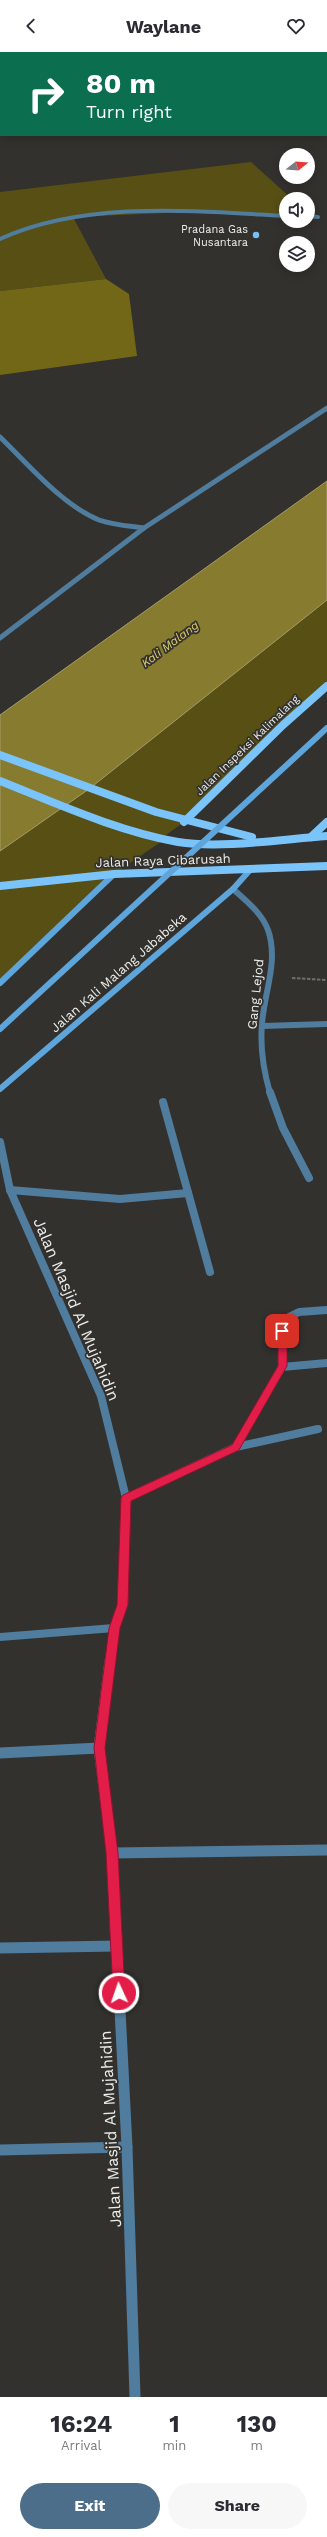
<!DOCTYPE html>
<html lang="en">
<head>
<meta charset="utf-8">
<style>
	body { margin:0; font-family:"Work Sans",sans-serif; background:#f7f7f7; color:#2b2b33; height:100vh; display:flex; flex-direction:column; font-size:15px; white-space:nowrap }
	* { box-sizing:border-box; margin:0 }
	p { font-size:13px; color:#7c7c81 }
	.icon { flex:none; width:22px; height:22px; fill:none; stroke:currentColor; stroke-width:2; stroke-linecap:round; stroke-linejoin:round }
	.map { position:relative; height:2345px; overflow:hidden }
	.panel { display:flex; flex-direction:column; background:#fff; flex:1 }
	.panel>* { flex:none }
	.guide { position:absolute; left:0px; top:0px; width:327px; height:84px; box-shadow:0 2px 10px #0003; background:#0b6e4f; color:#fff; overflow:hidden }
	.needle { width:26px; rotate:73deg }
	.controls { position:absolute; left:279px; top:96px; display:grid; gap:8px }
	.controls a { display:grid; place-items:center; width:36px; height:36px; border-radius:50%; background:#fff; box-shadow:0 2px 10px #0003; font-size:20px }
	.pin { position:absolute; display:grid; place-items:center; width:34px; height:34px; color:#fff; margin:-17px; border-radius:8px; box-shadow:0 2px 6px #0006 }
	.me { position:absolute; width:44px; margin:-22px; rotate:357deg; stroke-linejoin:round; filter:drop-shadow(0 0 3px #0008) }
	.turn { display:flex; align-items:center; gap:14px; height:84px; padding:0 20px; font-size:18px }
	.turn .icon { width:52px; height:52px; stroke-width:2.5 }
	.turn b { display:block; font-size:28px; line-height:34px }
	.eta { display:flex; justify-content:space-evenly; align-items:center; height:68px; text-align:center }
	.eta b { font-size:24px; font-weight:700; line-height:28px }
	.primary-button { display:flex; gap:8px; margin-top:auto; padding:8px 20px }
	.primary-button a { flex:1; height:46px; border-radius:24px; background:#4d6e8b; color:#fff; font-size:16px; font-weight:700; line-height:46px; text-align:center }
	.primary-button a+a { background:#f7f7f7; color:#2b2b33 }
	header { display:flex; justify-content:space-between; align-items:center; height:52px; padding:0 20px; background:#fff; font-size:18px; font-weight:700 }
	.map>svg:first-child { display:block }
	.green { fill:#584f15 }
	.forest { fill:#726617 }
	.water { fill:#877b30; stroke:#a59d68 }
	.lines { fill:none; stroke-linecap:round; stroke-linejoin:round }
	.path { stroke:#71706d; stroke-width:2; stroke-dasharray:3.5 1.5; stroke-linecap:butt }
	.lane-far1 { stroke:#507c9d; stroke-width:4 }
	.lane { stroke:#507c9d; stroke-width:5 }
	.street-far3 { stroke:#507c9d; stroke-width:5 }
	.street-far2 { stroke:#507c9d; stroke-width:6 }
	.street-far1 { stroke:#507c9d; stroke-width:8 }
	.street { stroke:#507c9d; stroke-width:11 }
	.secondary { stroke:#5da5da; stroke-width:6 }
	.primary { stroke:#7bc4fa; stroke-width:8 }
	.secondary-bridge { stroke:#5da5da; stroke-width:6 }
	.route { fill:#e11d48; stroke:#92132f }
	.poi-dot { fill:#76c0f7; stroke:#32312e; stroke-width:1.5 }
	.labels { text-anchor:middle; stroke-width:3.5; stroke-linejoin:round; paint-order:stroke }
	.far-poi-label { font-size:11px; fill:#ecece9; stroke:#32312e; text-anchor:end }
	.far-street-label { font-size:11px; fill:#ecece9; stroke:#32312e }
	.far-water-label { font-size:12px; font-style:italic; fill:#e1d068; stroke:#32312e }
	.street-label { font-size:13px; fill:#ecece9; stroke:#32312e }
	.near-street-label { font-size:16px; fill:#ecece9; stroke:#32312e }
</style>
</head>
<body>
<header><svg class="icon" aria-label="back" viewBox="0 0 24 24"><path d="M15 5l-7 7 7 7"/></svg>Waylane<svg class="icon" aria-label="heart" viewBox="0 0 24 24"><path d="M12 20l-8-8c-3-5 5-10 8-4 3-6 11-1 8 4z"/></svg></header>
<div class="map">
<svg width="327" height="2345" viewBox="0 0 327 2345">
	<rect width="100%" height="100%" fill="#32312e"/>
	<g class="green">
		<path d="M251,110l41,37h-6v16l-96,-3 -117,5 33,62 -106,12v-99z"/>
		<path d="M327,548v86l-143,136 -22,16 3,1 -51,35 -114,109v-228l304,-137z"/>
	</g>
	<path class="forest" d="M106,227l23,15 8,62 -137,19v-84z"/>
	<path class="water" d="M327,429v119l-238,189 -89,62v-136z"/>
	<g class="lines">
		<path class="path" d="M292,926l35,2"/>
		<g class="lane-far1">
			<path d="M308,164l10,1"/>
			<path d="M0,187c85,-39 195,-28 286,-23"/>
		</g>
		<path class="lane" d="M0,385c28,27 62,68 99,83 14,5 30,6 45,8"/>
		<path class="street-far3" d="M0,586l144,-110 183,-120"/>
		<g class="street-far2">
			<path d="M233,837c13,12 29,24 35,41 11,31 -4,63 -6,94 -2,22 2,48 8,69"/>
			<path d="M262,974l65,-2"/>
		</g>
		<g class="street-far1">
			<path d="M270,1040l13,36 26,50"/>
			<path d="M163,1050l47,170"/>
			<path d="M0,1090l10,48 91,206 25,102 -3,107 -9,23 -4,34"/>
			<path d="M10,1138l110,9 68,-6"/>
			<path d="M282,1315l45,-4"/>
			<path d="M236,1395l46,-80 1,-36 6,-14 10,-5 28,-2"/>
			<path d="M126,1446l110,-51 82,-18"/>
			<path d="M0,1585l114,-9"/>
		</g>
		<g class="street">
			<path d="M110,1609l-11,87 13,105 15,294 8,250"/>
			<path d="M0,1701l99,-5"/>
			<path d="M112,1801l215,-3"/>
			<path d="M0,1896l117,-2"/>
			<path d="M0,2098l127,-3"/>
		</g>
		<g class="secondary">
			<path d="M0,931l114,-109"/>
			<path d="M0,1037l233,-200 17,-19"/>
		</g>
		<g class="primary">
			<path d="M0,703l156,57 96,25"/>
			<path d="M0,729c58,23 117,50 178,61 42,7 106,-3 149,-6"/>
			<path d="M184,770l99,-97 44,-39"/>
			<path d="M311,785l16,-15"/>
			<path d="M0,834l114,-12 213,-8"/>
		</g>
		<path class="secondary-bridge" d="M0,977l327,-301"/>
	</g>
	<path class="route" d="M282,1275l5,4v35l-48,84 -108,51 -3,104 -8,23 -15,120 13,105 7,140 -1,4 -5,2 -4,-2 -2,-4 -7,-140 -12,-105 15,-120 8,-23 4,-107 2,-3 109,-50 46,-79v-35z"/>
	<circle class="poi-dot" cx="256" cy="183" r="4"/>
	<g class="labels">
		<g class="far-poi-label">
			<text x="248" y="181">Pradana Gas<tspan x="248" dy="13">Nusantara</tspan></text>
		</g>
		<g class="far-street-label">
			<text transform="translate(247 693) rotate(-44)" y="4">Jalan Inspeksi Kalimalang</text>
		</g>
		<g class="far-water-label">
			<text transform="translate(170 592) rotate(-37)" y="4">Kali Malang</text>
		</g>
		<g class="street-label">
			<text transform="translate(163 808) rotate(-2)" y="5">Jalan Raya Cibarusah</text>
			<text transform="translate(118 920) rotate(-41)" y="5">Jalan Kali Malang Jababeka</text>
			<text transform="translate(255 942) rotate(-84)" y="5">Gang Lejod</text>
		</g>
		<g class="near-street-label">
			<text transform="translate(77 1257) rotate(67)" y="6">Jalan Masjid Al Mujahidin</text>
			<text transform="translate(110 2077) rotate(-93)" y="6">Jalan Masjid Al Mujahidin</text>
		</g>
	</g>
</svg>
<div class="controls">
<a><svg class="needle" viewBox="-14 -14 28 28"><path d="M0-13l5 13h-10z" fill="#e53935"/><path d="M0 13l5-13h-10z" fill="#7c7c81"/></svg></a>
<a><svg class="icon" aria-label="sound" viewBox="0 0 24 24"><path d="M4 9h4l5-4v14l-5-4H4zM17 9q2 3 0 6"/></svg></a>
<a><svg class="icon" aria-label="layers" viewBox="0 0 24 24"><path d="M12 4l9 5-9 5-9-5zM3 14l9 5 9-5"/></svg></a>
</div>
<div class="pin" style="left:282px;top:1279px;background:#d93025"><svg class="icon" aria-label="arrive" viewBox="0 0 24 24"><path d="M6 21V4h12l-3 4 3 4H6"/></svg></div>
<svg class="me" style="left:119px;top:1941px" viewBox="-20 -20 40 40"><circle r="17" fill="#e11d48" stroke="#fff" stroke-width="3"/><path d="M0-11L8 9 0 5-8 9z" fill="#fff"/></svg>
<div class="guide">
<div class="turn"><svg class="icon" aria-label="right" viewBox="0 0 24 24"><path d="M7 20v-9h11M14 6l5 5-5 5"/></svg><div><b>80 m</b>Turn right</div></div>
</div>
</div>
<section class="panel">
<div class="eta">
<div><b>16:24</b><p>Arrival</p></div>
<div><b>1</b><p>min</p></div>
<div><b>130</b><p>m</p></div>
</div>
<div class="primary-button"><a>Exit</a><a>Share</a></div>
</section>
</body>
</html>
